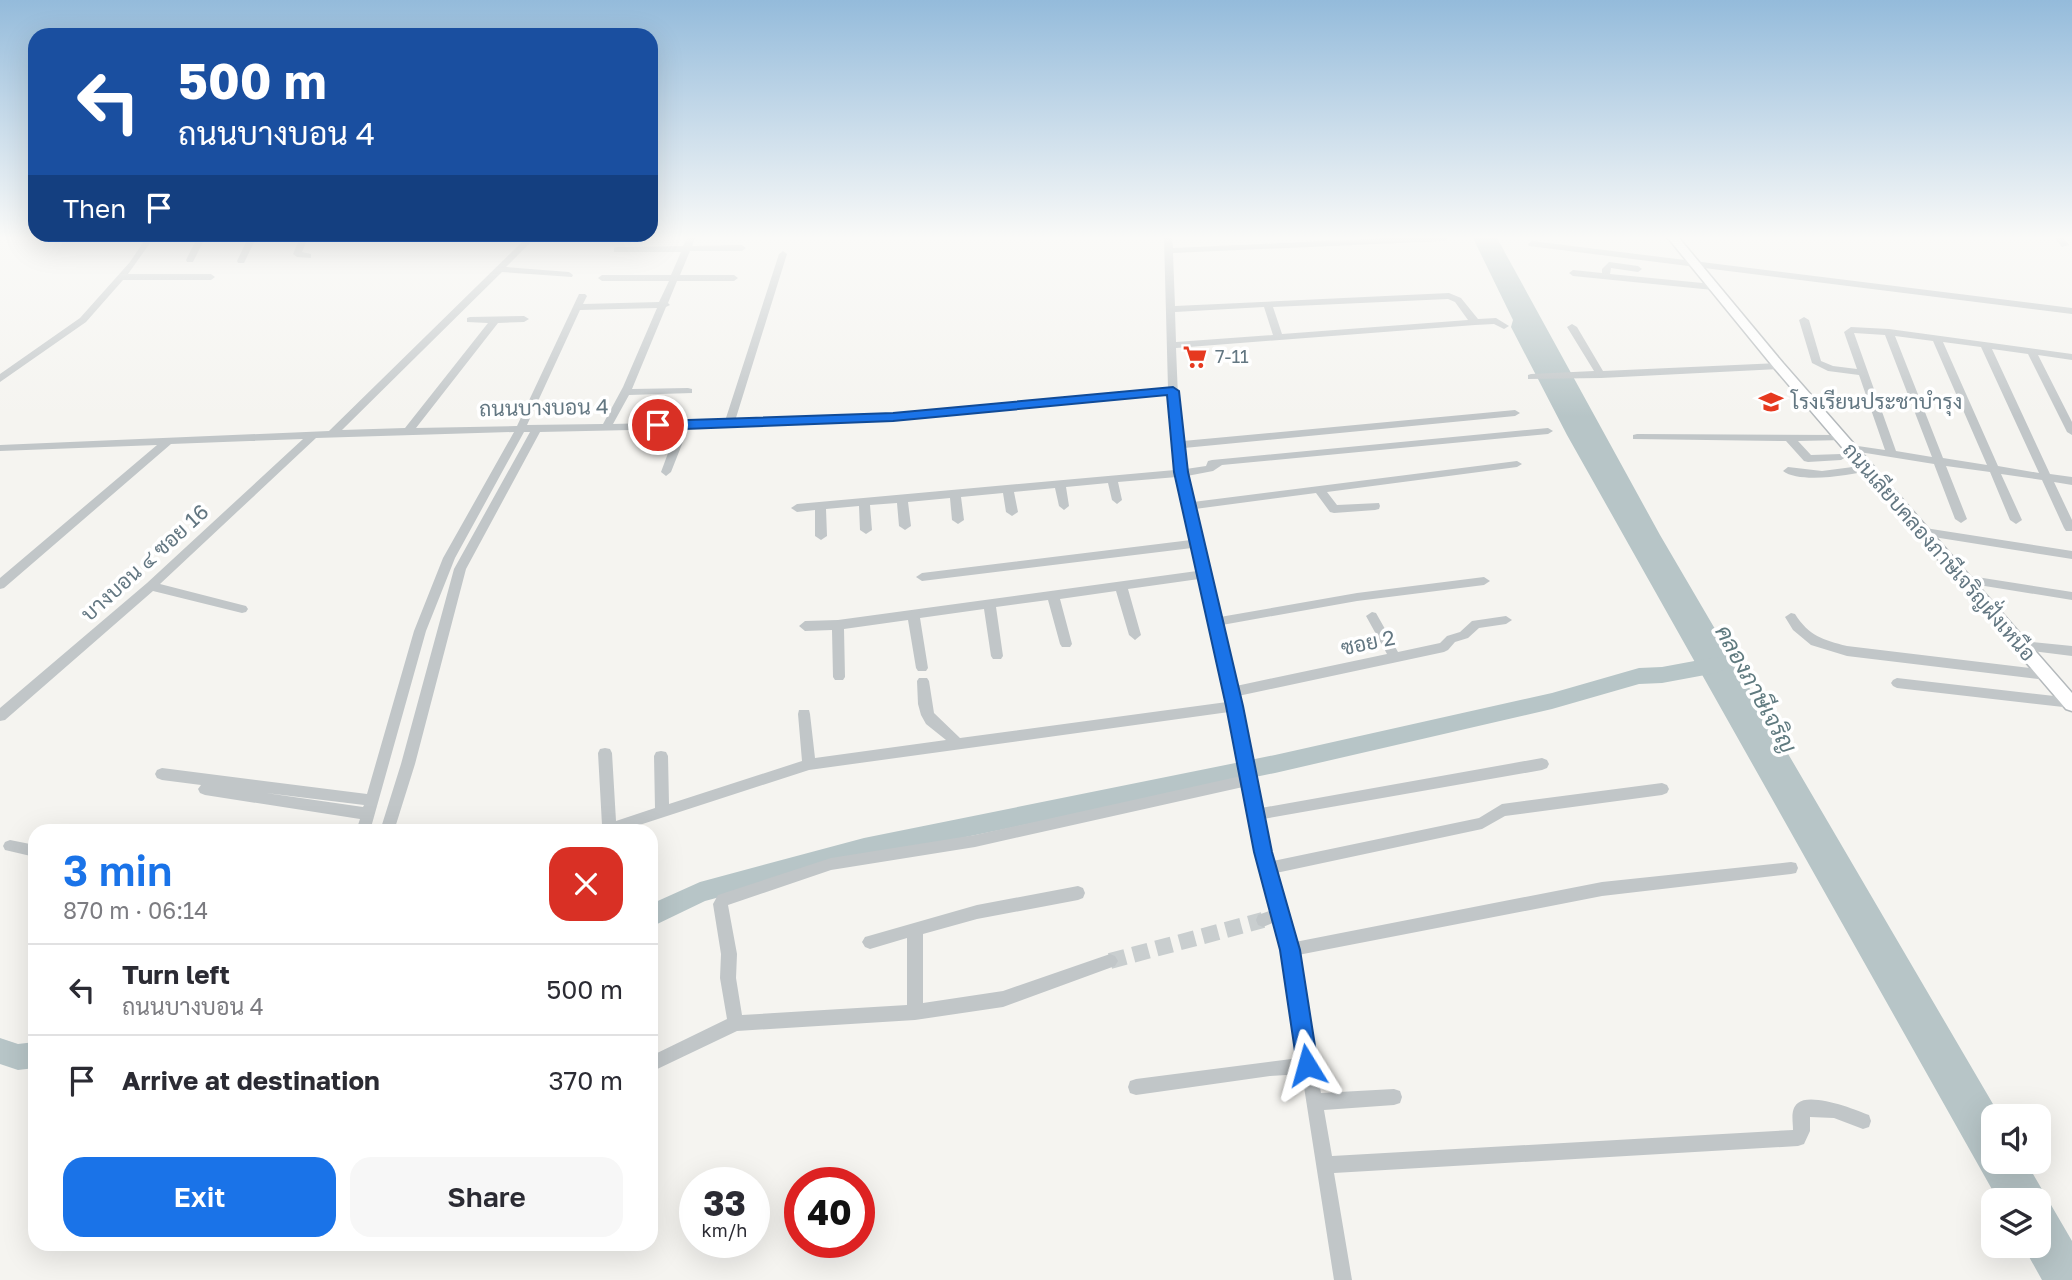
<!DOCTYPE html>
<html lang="en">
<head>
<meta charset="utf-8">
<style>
	body { margin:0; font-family:"Golos Text",Sarabun,sans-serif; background:#f7f7f7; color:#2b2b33; height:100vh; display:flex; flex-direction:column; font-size:26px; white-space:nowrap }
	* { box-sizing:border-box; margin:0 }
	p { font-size:23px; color:#7c7c81 }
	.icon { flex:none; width:38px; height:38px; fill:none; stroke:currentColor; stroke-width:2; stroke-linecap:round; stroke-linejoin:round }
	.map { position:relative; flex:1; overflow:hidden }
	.sheet { position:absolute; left:28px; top:824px; width:630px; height:427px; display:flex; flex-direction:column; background:#fff; border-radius:21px; box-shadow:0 7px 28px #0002 }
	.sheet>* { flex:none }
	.top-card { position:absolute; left:28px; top:28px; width:630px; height:214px; border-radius:21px; box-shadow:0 7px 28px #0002; background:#1a4fa0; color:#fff; overflow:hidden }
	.buttons { position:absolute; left:1981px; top:1104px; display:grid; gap:14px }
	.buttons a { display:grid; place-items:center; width:70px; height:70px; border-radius:14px; background:#fff; box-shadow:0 7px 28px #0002; font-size:35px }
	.speed { position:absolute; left:679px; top:1167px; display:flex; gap:14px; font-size:35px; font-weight:700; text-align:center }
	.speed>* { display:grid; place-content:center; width:91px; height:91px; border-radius:50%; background:#fff; box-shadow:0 7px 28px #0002; line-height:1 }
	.speed small { font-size:18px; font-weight:400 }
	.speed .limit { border:10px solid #d22; background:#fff; color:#111 }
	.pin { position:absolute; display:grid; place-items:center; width:60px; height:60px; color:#fff; margin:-30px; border:4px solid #fff; border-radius:50%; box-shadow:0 2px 7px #0007 }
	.me { position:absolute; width:77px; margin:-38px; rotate:352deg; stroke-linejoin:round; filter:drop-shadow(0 0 5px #0008) }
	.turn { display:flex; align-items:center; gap:24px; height:147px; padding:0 35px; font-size:32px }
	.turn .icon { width:91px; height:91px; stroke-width:2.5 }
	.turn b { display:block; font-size:49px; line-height:60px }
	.then { display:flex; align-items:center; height:66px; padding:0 35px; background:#0003; gap:14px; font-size:26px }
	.round { display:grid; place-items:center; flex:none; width:74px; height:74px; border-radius:21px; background:#f7f7f7 }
	.headline { display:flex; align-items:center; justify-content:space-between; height:119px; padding:0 35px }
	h1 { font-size:42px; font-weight:600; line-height:52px; color:#1a73e8 }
	.cta { display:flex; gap:14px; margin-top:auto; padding:14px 35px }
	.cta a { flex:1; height:80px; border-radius:21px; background:#1a73e8; color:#fff; font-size:28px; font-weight:600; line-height:80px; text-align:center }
	.cta a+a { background:#f7f7f7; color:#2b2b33 }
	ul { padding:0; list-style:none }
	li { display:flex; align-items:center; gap:21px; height:91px; padding:0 35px; border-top:2px solid #e1e1e2 }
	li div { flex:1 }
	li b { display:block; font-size:26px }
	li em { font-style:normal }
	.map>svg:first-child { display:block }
	.water { fill:#b7c5c7 }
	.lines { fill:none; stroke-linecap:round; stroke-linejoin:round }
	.river { fill:#b7c5c7; fill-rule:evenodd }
	.minor-tunnel { stroke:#c9cecf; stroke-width:16; stroke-dasharray:16 8; stroke-linecap:butt }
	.major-casing { stroke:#b4b9bc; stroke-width:3 }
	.minor { fill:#c1c6c8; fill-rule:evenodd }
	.major { fill:#fff; fill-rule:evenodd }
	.route { fill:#1a73e8; stroke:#114b97; stroke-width:2 }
	.labels { text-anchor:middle; stroke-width:7; stroke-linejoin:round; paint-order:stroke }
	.far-poi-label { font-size:18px; fill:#637782; stroke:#fff; text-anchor:start }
	.poi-label { font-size:21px; fill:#637782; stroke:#fff; text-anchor:start }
	.street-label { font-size:21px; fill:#637782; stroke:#fff }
	.water-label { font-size:23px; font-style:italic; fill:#5f7a7f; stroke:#fff }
</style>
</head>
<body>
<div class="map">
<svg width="2072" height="1280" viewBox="0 0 2072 1280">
	<rect width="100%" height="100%" fill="#f5f4f0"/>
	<path class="water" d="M1473,238h24l163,297 340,581h-7v46h33l46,79v39h-30l-19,-34h16v-46h-41l-431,-765 -56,-108 2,-7z"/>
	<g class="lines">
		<g class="river">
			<path d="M1716,657l7,3 3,5 -3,5 -7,3 -54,10 -23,1 -87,25 -277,64 -411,85 -159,43 -54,26v-23l49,-22 164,-44 411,-83 277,-62 87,-25 23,-1z"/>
			<path d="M0,1038l18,6 17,-2v26l-17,2 -18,-6z"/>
		</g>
		<path class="minor-tunnel" d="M1110,961l153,-41"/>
		<g class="major-casing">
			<path id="major" d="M1668,238h11l104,125 289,330v18l-6,-2 -291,-340z"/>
		</g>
		<g class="minor">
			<path d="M146,238h11l-7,5 -22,31h83l4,3 -4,3h-88l-37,42 -86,60v-8l80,-56 50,-56z"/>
			<path d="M197,238h8l-12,24h-6l-1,-2z"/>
			<path d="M248,238h8l-12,25h-6l-1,-2z"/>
			<path d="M300,238h8l-6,14 9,2v4l-14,-1 -4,-3z"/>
			<path d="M526,238h9l-29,29 63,5 4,3 -1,2 -70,-5 -160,158 63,-2 83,-105 -21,-1v-4l3,-1 54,-1 5,3 -5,3 -26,1 -82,105 101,-2 62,-132h6l2,2 -4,8 76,-2 10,-21h-67l-4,-3 4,-3h69l10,-23h-67v-4l3,-1 66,-1 4,-8h8l-3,8 50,-1 4,3 -4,3h-52l-10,24h54l4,3 -4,3h-57l-9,22 2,2 -4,2 -34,82 56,-1 4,1v4l-63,2 -16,29 112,-3 54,-167 4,-3 4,3 -52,167 158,-7 275,-26 -4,-150h8l1,10 215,-10h60l-4,3 -271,12 2,53 274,-13 12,5 17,21 18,-1 13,8 -5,3 -10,-5 -19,1 -299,23 2,49 5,44 332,-31 5,3 -5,3 -331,32 2,21 20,-3 2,-5 4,-1 336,-32 5,3 -5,3 -326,31 -9,6 -26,5 6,26 324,-41 5,3 -5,3 -190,25 10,13 42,-2 1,3 -1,3 -4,1 -41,3 -4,-1 -14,-19 -121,16 25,108 137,-24 127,-16 6,4 -6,4 -127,16 -135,24 14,61 151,-32 -21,-38 6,-4 4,1 22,39 42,-9 7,-7 13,-4 12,-11 34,-5 6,4 -6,4 -27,4 -11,10 -13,4 -7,8 -4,2 -206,44 23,112 281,-50 5,2 2,4 -2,4 -5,2 -279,49 10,42 206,-43 23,-14 160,-21 5,2 2,4 -2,4 -5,2 -157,21 -23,13 -206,44 19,69 307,-60 189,-20 5,1 2,5 -2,5 -5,1 -189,22 -304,59 23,138 73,-4 6,2 2,6 -2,6 -6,2 -70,5 8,46 461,-26c0,-9 -3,-21 5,-27 12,-11 57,6 71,12l2,6 -2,6 -6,2 -29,-11 -24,-1v14l-6,13 -6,2 -464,27 18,107h-18l-32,-206 -32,2 -134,19 -6,-2 -2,-6 2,-6 6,-2 163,-21 -17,-108 -7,-28 -12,5 -5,-2 -2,-5 2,-5 14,-5 -16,-58 -13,-65 -268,60 -144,23 -103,35 9,49 -1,24 6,37 165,-10v-67l-37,11 -5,-2 -3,-5 3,-5 112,-32 101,-19 5,2 2,5 -2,5 -5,2 -101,19 -54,15v69l80,-12 107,-37 5,2 3,5 -3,5 -112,41 -88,13 -178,11 -86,41v-16l76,-37 -7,-41 1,-24 -8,-50 5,-9 113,-37 144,-23 266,-59 -12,-64 -420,58 -188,61 -17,-2 -2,-4 -4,-72 2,-4 5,-1 5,1 2,4 4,68 39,-13 -1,-52 2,-4 5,-1 5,1 2,4 1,48 133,-43 -4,-47 1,-4h10l1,4 5,44 131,-18 -20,-16 -5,-9 -3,-11 -1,-23 2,-3h8l2,3 5,32 26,25 267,-36 -28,-123 -71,10 13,46 -6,5 -6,-5 -13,-44 -56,8 12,45 -2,3h-8l-2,-3 -12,-44 -52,7 7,49 -2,3h-8l-2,-3 -7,-47 -64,9 8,50 -2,3h-8l-2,-3 -8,-48 -64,9 1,48 -2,3h-8l-2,-3 -1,-47 -27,1 -6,-5 6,-5 33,-1 359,-49 -5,-23 -270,33 -6,-4 6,-4 269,-33 -14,-63 -59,5 4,18 -5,4 -5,-4 -4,-17 -42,4 3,19 -5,4 -5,-4 -4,-18 -41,4 4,20 -6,4 -6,-4 -3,-19 -42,4 3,23 -6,4 -6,-4 -2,-22 -42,4 3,24 -6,4 -6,-4 -2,-23 -27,2 2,25 -6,4 -6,-4 -1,-24 -33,3 1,27 -6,4 -6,-4v-26l-18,2 -6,-4 6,-4 378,-34 -7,-76 -275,26 -205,9 -17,43 -5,4 -5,-4 16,-43 -137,3 -74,137 -51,195 -21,67h-14l21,-67 53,-195 76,-137h-6l-69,126 -29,73 -56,200h-14l4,-12 -155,-24 -5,-2 -2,-4 3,-4 -39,-5 -5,-2 -2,-4 2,-4 5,-2 205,26 47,-163 29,-73 71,-126 -198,6 -156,146 86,22 2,3 -2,3 -4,1 -89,-22 -148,129 -5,1v-13l147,-125 156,-144 -132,5 -167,144 -4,1v-11l157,-133 -157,6v-6l329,-14zM1448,299l7,3 13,18 -186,14 -9,-27zM1264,307l9,28 -97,7 -1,-30zM657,308l-34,79 -20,37 -76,1 53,-115zM266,793l98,12 -1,2z"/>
			<path d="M563,238h19v1l-4,3z"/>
			<path d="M2055,238h9l5,7 -7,2z"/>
			<path d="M1532,241l540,67v6l-543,-68 -1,-2z"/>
			<path d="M1609,262l29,4 4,3 -4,3 -27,-4 -1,6 103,10 4,3 -4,3 -140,-14 -4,-3 4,-3 29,3v-4z"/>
			<path d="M1804,317l5,3 12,41 12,5 24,3 -13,-37 7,-5 38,2 183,25v6l-34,-5 34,67v13l-5,-3 -39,-78 -36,-5 58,125 22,3v8l-18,-3 18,38v11h-6l-2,-3 -22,-48 -41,-6 21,46 -6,4 -6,-4 -20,-48 -44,-6 21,53 -6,4 -6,-4 -21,-55 -87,-14v-4l4,-1 34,5 -26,-75 -31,-4 -16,-8 -13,-43zM1854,333l31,2 47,122 -36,-6zM1895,336l38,5 54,124 -44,-7zM1943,342l38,5 58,126 -41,-7z"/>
			<path d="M1572,324l5,3 26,44 176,-8 5,3 -5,3 -178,9 -73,1v-4l3,-1 63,-3 -27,-44z"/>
			<path d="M1637,434l204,1 4,1v4l-47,1 13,14 30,-1 5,3 -5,3 -33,2 -4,-1 -18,-20 -153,-2v-4z"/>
			<path d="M1868,465l4,1 1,2 -1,2c-21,5 -72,14 -89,1l5,-4 34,4z"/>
			<path d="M1925,528l147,23v8l-151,-24 -2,-3 2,-3z"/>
			<path d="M1964,575l108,17v8l-112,-18 -2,-3z"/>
			<path d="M1791,613l4,1c14,22 28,26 52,32l199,24 4,2 2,3 -2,3 -4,2 -199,-24 -36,-11 -18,-15 -8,-13z"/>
			<path d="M2021,641l51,5v10l-55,-7 -2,-3 2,-3z"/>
			<path d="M1897,678l175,20v10l-175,-20 -4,-2 -2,-3 2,-3z"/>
			<path d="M10,840l25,5v12l-30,-7 -2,-4 2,-4z"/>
		</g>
		<use href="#major" class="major"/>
	</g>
	<linearGradient id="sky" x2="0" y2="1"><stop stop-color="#94bbdb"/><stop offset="0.57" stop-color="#fafaf8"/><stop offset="1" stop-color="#fafaf8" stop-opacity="0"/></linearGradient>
	<rect width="2072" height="417" fill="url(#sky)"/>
	<path class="route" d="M1173,387l6,4 9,81 55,234 29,146 28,98 18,115 -3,8 -8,3 -7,-3 -3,-8 -17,-115 -26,-98 -28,-146 -52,-234 -7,-77 -274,26 -235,9 -6,-5 6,-4 235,-8z"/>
	<defs>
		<g id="supermarket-bare" transform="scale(1.89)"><path d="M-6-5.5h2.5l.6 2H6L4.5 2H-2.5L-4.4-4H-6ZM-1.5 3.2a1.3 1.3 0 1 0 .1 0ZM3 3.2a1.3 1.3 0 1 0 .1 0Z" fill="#e6391f" stroke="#fff" stroke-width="2.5" paint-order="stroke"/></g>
		<g id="school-bare" transform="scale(1.89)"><path d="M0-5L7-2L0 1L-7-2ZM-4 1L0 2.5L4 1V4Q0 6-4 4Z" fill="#e6391f" stroke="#fff" stroke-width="2.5" paint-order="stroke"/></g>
	</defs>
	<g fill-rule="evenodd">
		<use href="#supermarket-bare" x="1195" y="357"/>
		<use href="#school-bare" x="1771" y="402"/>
	</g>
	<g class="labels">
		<g class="far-poi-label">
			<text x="1215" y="363">7-11</text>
		</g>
		<g class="poi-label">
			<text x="1791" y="409">โรงเรียนประชาบำรุง</text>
		</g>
		<g class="street-label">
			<text transform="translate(544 408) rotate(-1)" y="7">ถนนบางบอน 4</text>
			<text transform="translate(1939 552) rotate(49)" y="7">ถนนเลียบคลองภาษีเจริญฝั่งเหนือ</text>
			<text transform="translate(145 563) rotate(-42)" y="7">บางบอน ๔ ซอย 16</text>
			<text transform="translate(1368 643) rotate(-12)" y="7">ซอย 2</text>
		</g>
		<g class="water-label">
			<text transform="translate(1756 689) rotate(61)" y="8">คลองภาษีเจริญ</text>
		</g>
	</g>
</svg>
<div class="buttons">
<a><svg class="icon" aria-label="sound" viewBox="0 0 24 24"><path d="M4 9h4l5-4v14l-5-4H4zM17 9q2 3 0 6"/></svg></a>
<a><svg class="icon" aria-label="layers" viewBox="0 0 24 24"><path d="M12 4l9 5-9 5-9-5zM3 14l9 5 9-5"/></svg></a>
</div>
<div class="speed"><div>33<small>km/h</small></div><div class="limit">40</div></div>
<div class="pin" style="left:658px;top:425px;background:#d93025"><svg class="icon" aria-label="arrive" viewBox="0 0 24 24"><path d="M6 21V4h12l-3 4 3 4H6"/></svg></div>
<svg class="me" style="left:1307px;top:1065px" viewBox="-20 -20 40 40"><path d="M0-17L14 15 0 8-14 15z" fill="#1a73e8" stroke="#fff" stroke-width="4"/></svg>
<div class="top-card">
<div class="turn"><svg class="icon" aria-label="left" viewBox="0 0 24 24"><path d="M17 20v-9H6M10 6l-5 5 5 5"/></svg><div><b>500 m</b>ถนนบางบอน 4</div></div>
<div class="then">Then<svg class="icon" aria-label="arrive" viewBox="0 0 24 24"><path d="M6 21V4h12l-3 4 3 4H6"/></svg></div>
</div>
<section class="sheet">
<div class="headline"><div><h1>3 min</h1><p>870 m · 06:14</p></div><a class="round" style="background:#d93025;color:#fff"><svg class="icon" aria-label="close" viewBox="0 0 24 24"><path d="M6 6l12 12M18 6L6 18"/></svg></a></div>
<ul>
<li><svg class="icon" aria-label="left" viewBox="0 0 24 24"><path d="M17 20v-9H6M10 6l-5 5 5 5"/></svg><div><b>Turn left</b><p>ถนนบางบอน 4</p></div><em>500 m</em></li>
<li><svg class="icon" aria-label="arrive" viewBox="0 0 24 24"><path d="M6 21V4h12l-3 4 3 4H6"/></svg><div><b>Arrive at destination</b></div><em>370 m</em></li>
</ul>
<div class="cta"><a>Exit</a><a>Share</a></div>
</section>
</div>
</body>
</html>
